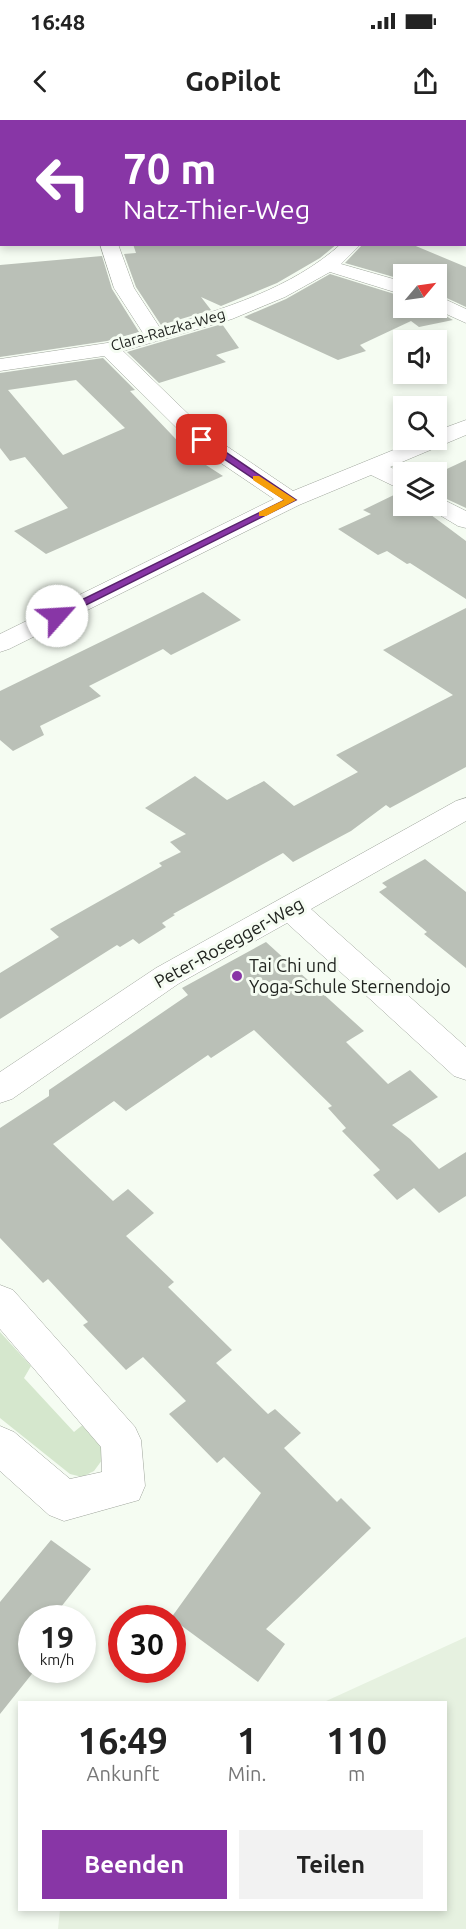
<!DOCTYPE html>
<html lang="de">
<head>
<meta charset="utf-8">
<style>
	body { margin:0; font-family:Ubuntu,sans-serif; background:#f2f2f2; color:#222; height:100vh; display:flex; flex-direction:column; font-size:22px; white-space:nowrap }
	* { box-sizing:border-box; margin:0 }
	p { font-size:20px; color:#767676 }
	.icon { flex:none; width:33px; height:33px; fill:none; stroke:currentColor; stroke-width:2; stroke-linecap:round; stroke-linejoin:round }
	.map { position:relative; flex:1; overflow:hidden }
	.side { position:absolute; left:18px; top:1581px; width:429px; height:210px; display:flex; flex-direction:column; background:#fff; border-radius:0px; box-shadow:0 3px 9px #0003 }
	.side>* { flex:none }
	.guide { position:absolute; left:0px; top:0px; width:466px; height:126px; box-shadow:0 3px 9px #0003; background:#8836a6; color:#fff; overflow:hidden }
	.needle { width:39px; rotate:61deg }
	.buttons { position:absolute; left:393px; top:144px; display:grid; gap:12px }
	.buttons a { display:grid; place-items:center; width:54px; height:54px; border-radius:0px; background:#fff; box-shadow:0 3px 9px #0003; font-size:30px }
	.speed { position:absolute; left:18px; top:1485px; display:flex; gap:12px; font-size:30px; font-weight:700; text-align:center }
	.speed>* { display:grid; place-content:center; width:78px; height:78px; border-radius:50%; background:#fff; box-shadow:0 3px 9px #0003; line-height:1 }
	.speed small { font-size:15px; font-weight:400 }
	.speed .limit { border:9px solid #d22; background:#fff; color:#111 }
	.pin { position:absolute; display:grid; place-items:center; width:51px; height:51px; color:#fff; margin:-26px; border-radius:12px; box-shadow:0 3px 9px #0006 }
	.me { position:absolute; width:66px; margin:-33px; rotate:64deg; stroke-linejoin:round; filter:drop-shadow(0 0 4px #0008) }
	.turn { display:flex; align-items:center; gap:21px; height:126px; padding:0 24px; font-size:27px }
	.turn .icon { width:78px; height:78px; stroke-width:2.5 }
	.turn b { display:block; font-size:42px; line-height:51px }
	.eta { display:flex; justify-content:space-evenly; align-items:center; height:102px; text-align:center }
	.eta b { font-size:36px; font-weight:600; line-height:42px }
	.primary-button { display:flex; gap:12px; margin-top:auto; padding:12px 24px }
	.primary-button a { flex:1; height:69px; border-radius:0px; background:#8836a6; color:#fff; font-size:24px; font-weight:600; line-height:69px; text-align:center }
	.primary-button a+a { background:#f2f2f2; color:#222 }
	.status { display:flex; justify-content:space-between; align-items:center; height:42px; padding:0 30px; background:#fff; direction:ltr }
	.status svg { height:16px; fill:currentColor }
	header { display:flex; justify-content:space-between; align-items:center; height:78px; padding:0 24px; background:#fff; font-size:27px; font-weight:600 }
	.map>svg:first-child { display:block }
	.built { fill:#e6f1e0 }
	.green { fill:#d5e7cd }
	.building { fill:#bac0b7; fill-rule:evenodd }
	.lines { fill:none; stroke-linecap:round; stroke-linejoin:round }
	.service-casing { stroke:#9fa59c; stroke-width:1 }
	.minor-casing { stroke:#9fa59c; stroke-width:1 }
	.service { fill:#fff; fill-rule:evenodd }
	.minor { fill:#fff; fill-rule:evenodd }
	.route { fill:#8836a6; stroke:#58236c; stroke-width:1.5 }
	.slow { fill:#f59e0b }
	.poi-dot { fill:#8836a6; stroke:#f5fcf2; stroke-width:2 }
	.labels { text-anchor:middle; stroke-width:6; stroke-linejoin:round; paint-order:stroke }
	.far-street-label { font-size:15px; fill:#212420; stroke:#f5fcf2 }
	.street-label { font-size:18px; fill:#212420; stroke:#f5fcf2 }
	.poi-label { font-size:18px; fill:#212420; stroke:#f5fcf2; text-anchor:start }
</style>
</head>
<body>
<div class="status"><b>16:48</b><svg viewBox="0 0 49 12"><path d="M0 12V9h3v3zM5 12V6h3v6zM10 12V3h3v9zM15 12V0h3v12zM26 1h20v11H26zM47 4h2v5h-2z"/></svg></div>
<header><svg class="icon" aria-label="back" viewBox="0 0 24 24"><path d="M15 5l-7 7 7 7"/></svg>GoPilot<svg class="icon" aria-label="share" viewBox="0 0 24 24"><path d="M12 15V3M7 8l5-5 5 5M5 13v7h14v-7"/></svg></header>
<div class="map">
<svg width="466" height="1809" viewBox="0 0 466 1809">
	<rect width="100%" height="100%" fill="#f5fcf2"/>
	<path class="built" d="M466,1517v292h-408l2,-19h386v-208h-122z"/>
	<path class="green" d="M0,1212l31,34 -7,12 50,54 11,-9 15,18 5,15 -11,15 -12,6 -12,-3 -70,-56z"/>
	<g class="building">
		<path d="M133,124h204l-17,14 -43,25 -56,23 -20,-9 10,13 -50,15 -25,-38 -12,-33 12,-1z"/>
		<path d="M363,124h48l55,23v40l-30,-14v-19h-32v6l-59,-17z"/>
		<path d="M102,136l10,33 27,43 -32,9 -107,16v-92z"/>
		<path d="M330,154l74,23v11h27l22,12 -34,7 -8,-6 -51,24 6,6 -28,9 -94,-43 42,-18z"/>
		<path d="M222,204l17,24 -23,7 10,7 -67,21 -32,-31z"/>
		<path d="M103,238l32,32 -5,1 62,65 31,20 -177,78 -32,-23 54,-23 -43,-51 -15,4 -10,-13v-75zM76,260l49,48 -62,27 -55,-65z"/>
		<path d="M466,340v48l-30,-14v-20z"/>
		<path d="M400,372l4,2v12h15l47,35v58l-56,-36 -3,1 -20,-13 -9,4 -40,-26 33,-15 -8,-4z"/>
		<path d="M203,472l38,28 -70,35 -8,-6 -74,37 12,10 -61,30 4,9 -31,16 -13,-11v-49z"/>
		<path d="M466,488v159l-76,41 -4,-3 -35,26 -58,31 -10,-9 -110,61 2,1 -13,8 4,4 -27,17 -6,-5 -13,8 -3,-2 -117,74v-46l59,-36 -9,-8 112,-63 -3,-3 22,-11 -11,-10 16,-8 -41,-26 50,-32 32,24 37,-19 30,25 64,-34 -22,-17 117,-60 -70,-45z"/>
		<path d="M425,739l41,33v76l-42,-34 3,-2 -48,-40 8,-5 -5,-4z"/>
		<path d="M266,822l98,89 -18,11 42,42 22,-14 28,27 -46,28 18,14 29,30 27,-17v44l-27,17 -25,-25 -17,12 -24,-25 7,-5 -38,-39 4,-3 -18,-20 4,-2 -78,-76 -43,28 -3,-3 -82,56 -12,-10 -61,43 60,57 15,-12 26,24 -28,23 48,46 -6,5 64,63 -16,13 52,51 7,-5 26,24 -17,15 53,54 4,-4 30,30 -105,101 19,15 -27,38 -87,-64 90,-125 -37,-36 -7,6 -48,-49 17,-13 -43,-44 -17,13 -43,-45 5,-3 -40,-43 -5,4 -43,-45v-110l49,-32v-6l139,-95 -6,-7z"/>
		<path d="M51,1420l40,29 -34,43 8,6h-33v52h3l-35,44v-112z"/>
	</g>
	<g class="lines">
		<g class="service-casing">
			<rect id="service" x="465" y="37" width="1" height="6"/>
		</g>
		<g class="minor-casing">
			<g id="minor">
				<rect x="0" y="10" width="2" height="10"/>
				<path d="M100,124h18l16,44 26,40c63,-19 131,-39 181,-84h20l-20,20 63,18v13l-74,-23 -45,25 -53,22 -109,32 87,84 83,56 125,-51h18v-9l30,-11v15l-76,32 14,7v17l-33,-16 -72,30 -290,144 -9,3v-18l274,-135 -80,-54 -90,-89 -104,15v-12l107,-16 36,-10 -29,-45z"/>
				<path d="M436,175l30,14v14l-33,-15h3z"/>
				<path d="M436,376l30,15v17l-8,-2 -30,-18 -2,-2h10z"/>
				<path d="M466,678v23l-155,88 155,138v33l-12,-4 -167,-153 -109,61 -166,115 -12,4v-31l156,-104 300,-167z"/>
				<path d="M0,1165l13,5 122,137 6,13 4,46 -6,14 -75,21 -15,-6 -49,-44v-45l14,6 56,47 32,-7 -1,-25 -101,-118z"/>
			</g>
		</g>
		<use href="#service" class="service"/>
		<use href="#minor" class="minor"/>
	</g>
	<path class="route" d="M199,318h6l91,62 -236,118h-7v-4l232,-114 -86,-58z"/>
	<path class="slow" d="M253,356h6l37,24 -30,16h-7v-4l25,-12 -31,-20z"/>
	<circle class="poi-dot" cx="237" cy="856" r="6"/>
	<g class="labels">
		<g class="far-street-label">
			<text transform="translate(168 210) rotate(-16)" y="5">Clara-Ratzka-Weg</text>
		</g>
		<g class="street-label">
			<text transform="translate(229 823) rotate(-29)" y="6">Peter-Rosegger-Weg</text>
		</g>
		<g class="poi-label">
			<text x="249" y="852">Tai Chi und<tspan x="249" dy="21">Yoga-Schule Sternendojo</tspan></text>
		</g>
	</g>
</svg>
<div class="buttons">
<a><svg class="needle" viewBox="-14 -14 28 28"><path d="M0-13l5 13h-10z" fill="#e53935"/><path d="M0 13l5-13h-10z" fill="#767676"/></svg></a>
<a><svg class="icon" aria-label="sound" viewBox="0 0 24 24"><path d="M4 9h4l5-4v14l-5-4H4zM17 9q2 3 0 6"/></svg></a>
<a><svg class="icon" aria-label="search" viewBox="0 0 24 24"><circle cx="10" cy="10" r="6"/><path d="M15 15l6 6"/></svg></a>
<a><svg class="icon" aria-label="layers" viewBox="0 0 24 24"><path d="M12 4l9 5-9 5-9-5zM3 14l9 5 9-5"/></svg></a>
</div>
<div class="speed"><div>19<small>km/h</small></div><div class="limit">30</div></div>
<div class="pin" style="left:202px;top:320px;background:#d93025"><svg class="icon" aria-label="arrive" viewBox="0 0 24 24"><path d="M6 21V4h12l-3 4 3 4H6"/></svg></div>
<svg class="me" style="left:57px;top:496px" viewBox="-20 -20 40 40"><circle r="19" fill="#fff"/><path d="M0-13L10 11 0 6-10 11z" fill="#8836a6"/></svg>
<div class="guide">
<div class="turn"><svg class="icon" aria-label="left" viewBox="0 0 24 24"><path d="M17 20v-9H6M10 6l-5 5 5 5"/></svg><div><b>70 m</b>Natz-Thier-Weg</div></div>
</div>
<section class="side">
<div class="eta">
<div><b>16:49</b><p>Ankunft</p></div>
<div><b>1</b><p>Min.</p></div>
<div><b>110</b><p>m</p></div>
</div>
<div class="primary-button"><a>Beenden</a><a>Teilen</a></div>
</section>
</div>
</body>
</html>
